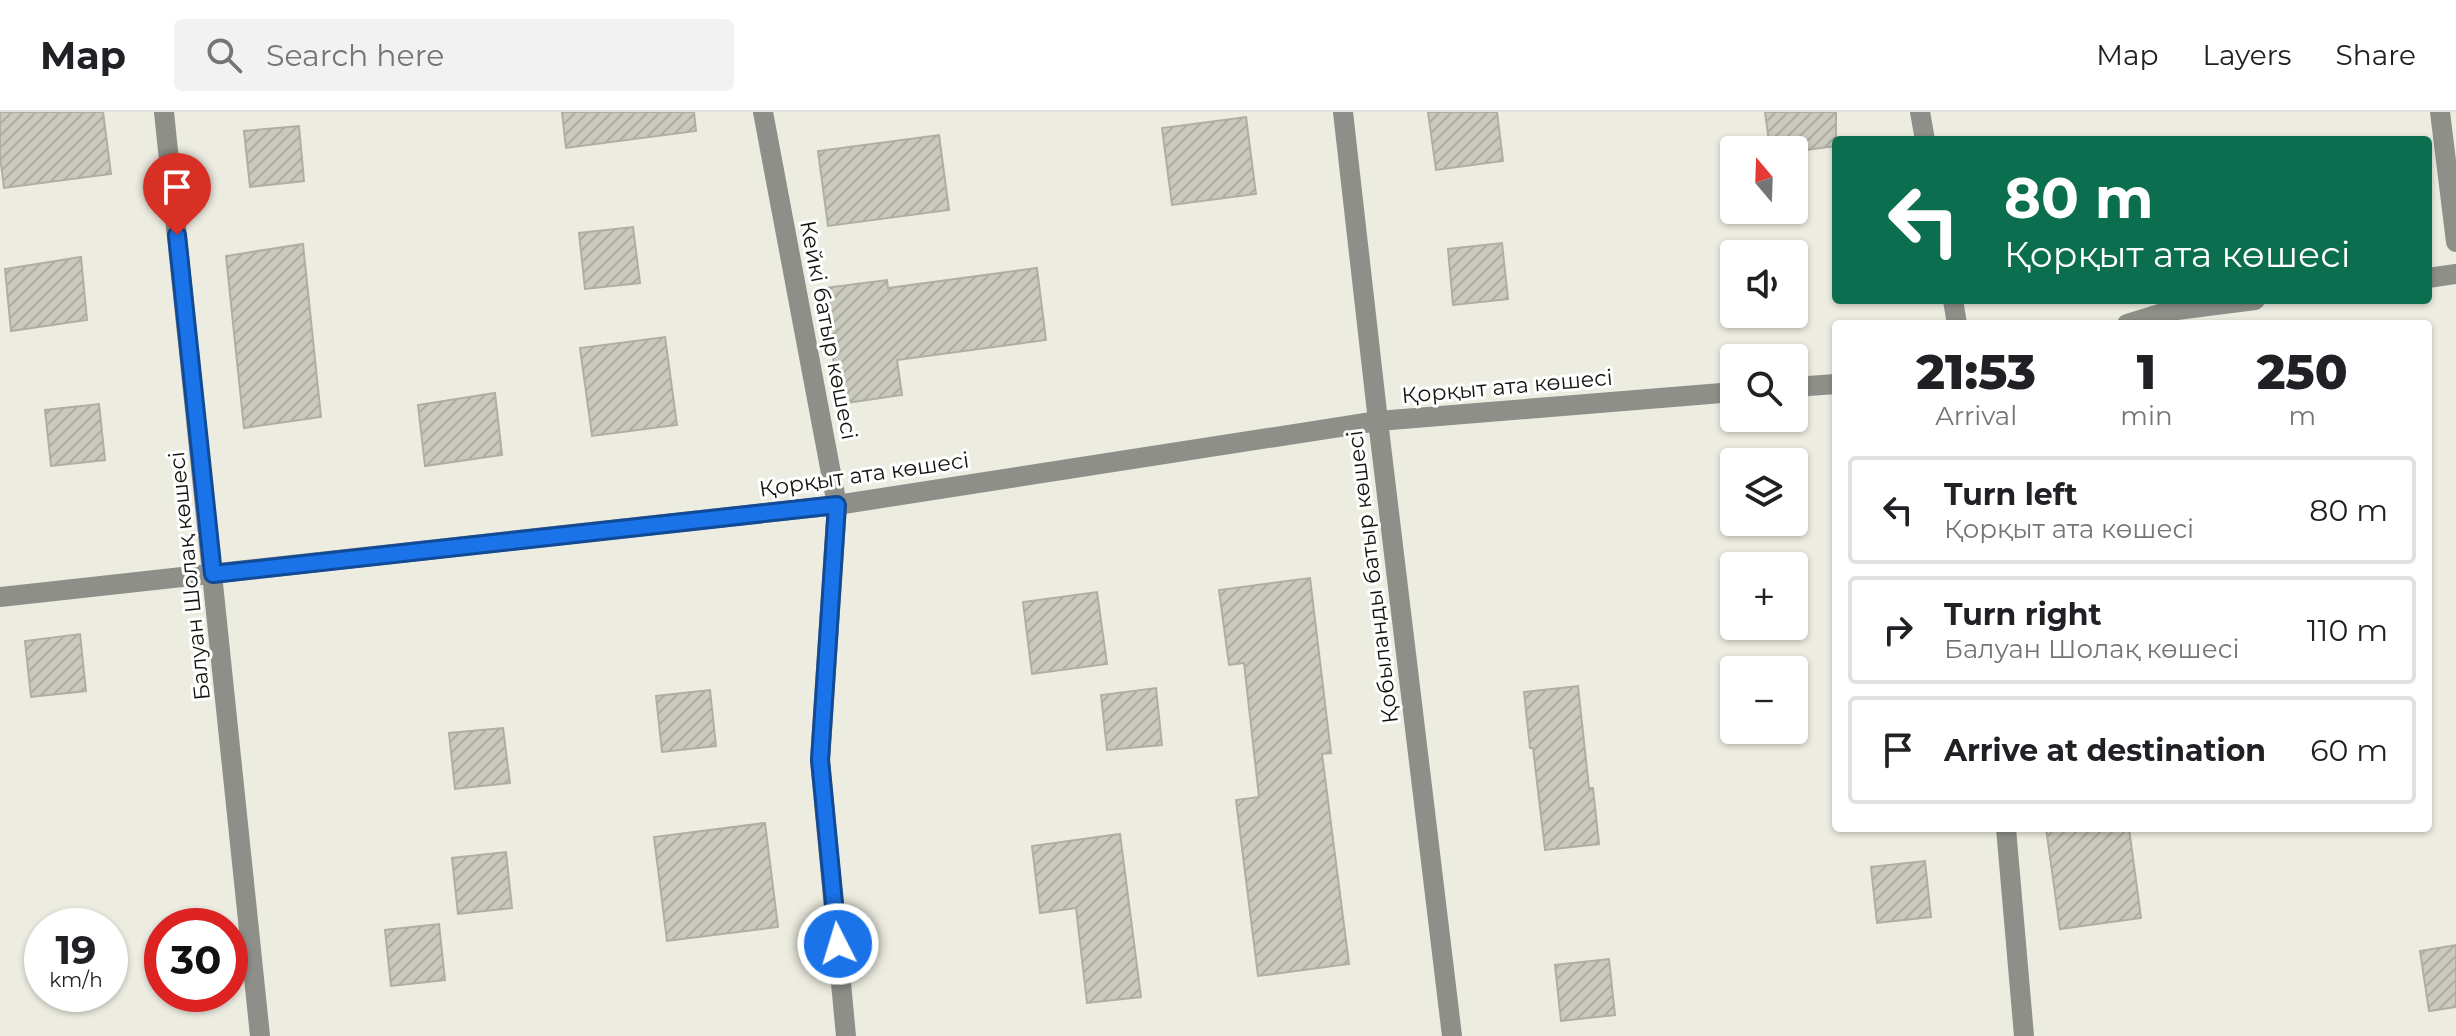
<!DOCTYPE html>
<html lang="en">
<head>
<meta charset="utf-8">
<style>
	body { margin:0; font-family:Montserrat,sans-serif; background:#f2f2f2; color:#202124; height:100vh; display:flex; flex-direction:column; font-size:30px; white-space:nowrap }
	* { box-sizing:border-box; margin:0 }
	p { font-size:26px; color:#757577 }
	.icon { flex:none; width:44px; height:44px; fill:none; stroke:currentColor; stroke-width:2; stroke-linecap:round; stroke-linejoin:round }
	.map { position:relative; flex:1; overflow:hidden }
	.side { position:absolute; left:1832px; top:208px; width:600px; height:512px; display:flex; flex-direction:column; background:#fff; border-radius:8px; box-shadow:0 2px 6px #0004 }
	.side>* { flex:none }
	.guide { position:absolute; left:1832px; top:24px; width:600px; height:168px; border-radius:8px; box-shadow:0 2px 6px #0004; background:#0b6e4f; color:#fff; overflow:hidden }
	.needle { width:52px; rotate:341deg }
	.controls { position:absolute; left:1720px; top:24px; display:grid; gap:16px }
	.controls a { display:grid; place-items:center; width:88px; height:88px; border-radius:8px; background:#fff; box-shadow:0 2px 6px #0004; font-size:40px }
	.speed { position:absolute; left:24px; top:796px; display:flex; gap:16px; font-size:40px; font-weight:700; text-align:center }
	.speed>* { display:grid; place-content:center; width:104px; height:104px; border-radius:50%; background:#fff; box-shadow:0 2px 6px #0004; line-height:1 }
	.speed small { font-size:20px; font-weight:400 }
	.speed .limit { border:12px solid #d22; background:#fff; color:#111 }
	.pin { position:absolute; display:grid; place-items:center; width:68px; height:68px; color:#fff; margin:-82px -34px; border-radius:50% 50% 50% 0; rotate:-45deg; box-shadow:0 0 8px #0007 }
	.pin .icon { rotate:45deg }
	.me { position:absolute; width:88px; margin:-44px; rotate:355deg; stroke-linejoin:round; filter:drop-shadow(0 0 6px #0008) }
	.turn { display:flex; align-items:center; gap:28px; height:168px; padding:0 40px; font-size:36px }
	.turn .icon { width:104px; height:104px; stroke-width:2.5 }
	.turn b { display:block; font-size:56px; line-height:68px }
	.eta { display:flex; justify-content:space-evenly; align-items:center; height:136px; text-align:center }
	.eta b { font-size:48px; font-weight:800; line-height:56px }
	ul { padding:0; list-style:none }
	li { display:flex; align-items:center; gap:24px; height:108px; margin:0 16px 12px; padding:0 24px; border:4px solid #e0e0e0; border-radius:8px }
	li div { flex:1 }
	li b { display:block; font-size:30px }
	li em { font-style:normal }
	header { display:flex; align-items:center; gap:48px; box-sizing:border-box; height:112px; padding:0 40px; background:#fff; border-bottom:2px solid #e0e0e0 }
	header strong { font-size:38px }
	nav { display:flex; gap:44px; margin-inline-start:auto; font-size:28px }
	.search { width:560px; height:72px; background:#f2f2f2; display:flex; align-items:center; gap:20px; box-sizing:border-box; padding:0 28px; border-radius:8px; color:#757577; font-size:30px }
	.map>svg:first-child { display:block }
	.building { fill:url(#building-hatch); stroke:#aeaea4; stroke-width:2 }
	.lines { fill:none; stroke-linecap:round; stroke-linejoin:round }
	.minor { stroke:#8f8f8a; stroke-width:20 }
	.route-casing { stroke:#114b97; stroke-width:20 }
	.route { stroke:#1a73e8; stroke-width:14 }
	.labels { text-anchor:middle; stroke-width:6; stroke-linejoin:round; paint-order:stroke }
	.street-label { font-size:22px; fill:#13130f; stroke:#fff }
</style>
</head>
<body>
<header>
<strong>Map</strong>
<div class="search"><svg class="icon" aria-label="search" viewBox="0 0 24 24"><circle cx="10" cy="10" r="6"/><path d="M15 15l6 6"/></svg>Search here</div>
<nav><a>Map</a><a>Layers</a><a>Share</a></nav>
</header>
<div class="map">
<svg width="2456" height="924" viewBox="0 0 2456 924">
	<defs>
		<pattern id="building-hatch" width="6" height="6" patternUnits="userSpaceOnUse" patternTransform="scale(2)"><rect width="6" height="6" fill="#c9c9be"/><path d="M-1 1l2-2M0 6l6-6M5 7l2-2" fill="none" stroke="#acaca2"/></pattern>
	</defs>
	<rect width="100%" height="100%" fill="#ecece1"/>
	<g class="building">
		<path d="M0,0h103l8,62 -107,14 -4,-32z"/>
		<path d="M562,0h132l2,19 -130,17z"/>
		<path d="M1428,0h69l6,49 -67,9z"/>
		<path d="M1765,0h71v34l-31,4h-35z"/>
		<path d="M1246,5l10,77 -84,11 -10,-77z"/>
		<path d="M299,14l5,55 -54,6 -6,-56z"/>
		<path d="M939,23l10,75 -121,16 -10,-75z"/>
		<path d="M633,115l7,56 -55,6 -6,-56z"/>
		<path d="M1502,131l6,56 -55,6 -5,-56z"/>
		<path d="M303,132l18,173 -77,11 -18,-172z"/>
		<path d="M81,145l6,63 -76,11 -6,-62z"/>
		<path d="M1037,156l9,72 -149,20 5,35 -63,9 -15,-116 63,-8 1,8z"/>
		<path d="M665,225l12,88 -85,11 -12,-88z"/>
		<path d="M495,281l7,62 -77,11 -7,-61z"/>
		<path d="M99,292l6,56 -54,6 -6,-56z"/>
		<path d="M1310,466l21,175 -9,1 27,210 -91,12 -22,-176 23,-3 -15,-134 -15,2 -10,-75z"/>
		<path d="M1097,480l10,72 -75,10 -9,-72z"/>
		<path d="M80,522l6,57 -55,6 -6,-56z"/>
		<path d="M1578,574l11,102h4l6,56 -54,6 -12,-102h-3l-6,-56z"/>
		<path d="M1156,576l6,57 -55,5 -6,-55z"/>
		<path d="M710,578l6,56 -54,6 -6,-56z"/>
		<path d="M503,616l7,55 -55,6 -6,-56z"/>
		<path d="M765,711l13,104 -111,14 -13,-104z"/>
		<path d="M2046,716h83l12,90 -81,11z"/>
		<path d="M1120,722l21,163 -54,6 -11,-95 -36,5 -8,-67z"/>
		<path d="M506,740l6,56 -54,6 -6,-56z"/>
		<path d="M1925,749l6,56 -54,6 -6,-56z"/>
		<path d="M439,812l6,56 -54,6 -6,-56z"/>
		<path d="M2456,833v62l-27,4 -9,-60z"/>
		<path d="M1609,847l6,56 -54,6 -6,-56z"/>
	</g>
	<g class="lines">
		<g class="minor">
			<path d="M164,0l96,924"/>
			<path d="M763,0l74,393 -17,255 26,276"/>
			<path d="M1343,0l35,309 74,615"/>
			<path d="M1920,0l5,28"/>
			<path d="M2440,0l16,130"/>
			<path d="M2428,166l28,-4"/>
			<path d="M1953,188l4,24"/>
			<path d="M2127,212l42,-13 86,-11"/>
			<path d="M1794,275l42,-3"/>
			<path d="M0,485l837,-92 541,-84 356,-29"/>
			<path d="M2006,716l18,208"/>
		</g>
	</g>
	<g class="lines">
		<g class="route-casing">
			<path id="route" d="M177,123l36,339 624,-69 -17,255 18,184"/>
		</g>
		<use href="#route" class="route"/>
	</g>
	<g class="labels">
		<g class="street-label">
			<text transform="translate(829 218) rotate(79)" y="8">Кейкі батыр көшесі</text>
			<text transform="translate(1507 274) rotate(-5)" y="8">Қорқыт ата көшесі</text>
			<text transform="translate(864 362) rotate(-8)" y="8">Қорқыт ата көшесі</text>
			<text transform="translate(189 464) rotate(-96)" y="8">Балуан Шолақ көшесі</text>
			<text transform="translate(1372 465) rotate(-97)" y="8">Қобыланды батыр көшесі</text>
		</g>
	</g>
</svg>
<div class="controls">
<a><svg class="needle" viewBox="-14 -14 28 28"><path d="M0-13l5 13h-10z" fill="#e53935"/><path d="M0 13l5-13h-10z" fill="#757577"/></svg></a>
<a><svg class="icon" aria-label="sound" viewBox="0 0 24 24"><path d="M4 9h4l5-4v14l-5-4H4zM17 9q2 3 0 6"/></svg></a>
<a><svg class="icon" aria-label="search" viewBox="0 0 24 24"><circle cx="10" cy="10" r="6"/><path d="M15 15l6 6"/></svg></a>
<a><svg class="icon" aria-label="layers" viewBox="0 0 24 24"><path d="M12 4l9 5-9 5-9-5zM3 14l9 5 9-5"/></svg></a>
<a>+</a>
<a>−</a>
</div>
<div class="speed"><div>19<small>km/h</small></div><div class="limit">30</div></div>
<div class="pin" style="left:177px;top:123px;background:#d93025"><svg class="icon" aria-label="arrive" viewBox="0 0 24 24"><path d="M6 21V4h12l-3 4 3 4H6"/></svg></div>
<svg class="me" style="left:838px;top:832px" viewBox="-20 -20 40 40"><circle r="17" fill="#1a73e8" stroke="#fff" stroke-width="3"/><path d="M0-11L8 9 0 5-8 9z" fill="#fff"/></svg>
<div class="guide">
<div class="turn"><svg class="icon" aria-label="left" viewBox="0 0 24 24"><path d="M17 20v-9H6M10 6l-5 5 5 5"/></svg><div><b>80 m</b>Қорқыт ата көшесі</div></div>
</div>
<section class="side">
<div class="eta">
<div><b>21:53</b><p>Arrival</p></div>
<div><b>1</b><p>min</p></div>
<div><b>250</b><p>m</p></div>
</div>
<ul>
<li><svg class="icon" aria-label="left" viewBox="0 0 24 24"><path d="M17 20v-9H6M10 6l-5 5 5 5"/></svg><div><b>Turn left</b><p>Қорқыт ата көшесі</p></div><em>80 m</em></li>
<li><svg class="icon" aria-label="right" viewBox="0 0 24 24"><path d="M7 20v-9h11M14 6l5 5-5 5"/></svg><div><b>Turn right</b><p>Балуан Шолақ көшесі</p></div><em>110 m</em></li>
<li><svg class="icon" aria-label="arrive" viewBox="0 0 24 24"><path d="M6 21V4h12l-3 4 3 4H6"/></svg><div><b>Arrive at destination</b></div><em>60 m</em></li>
</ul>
</section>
</div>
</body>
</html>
